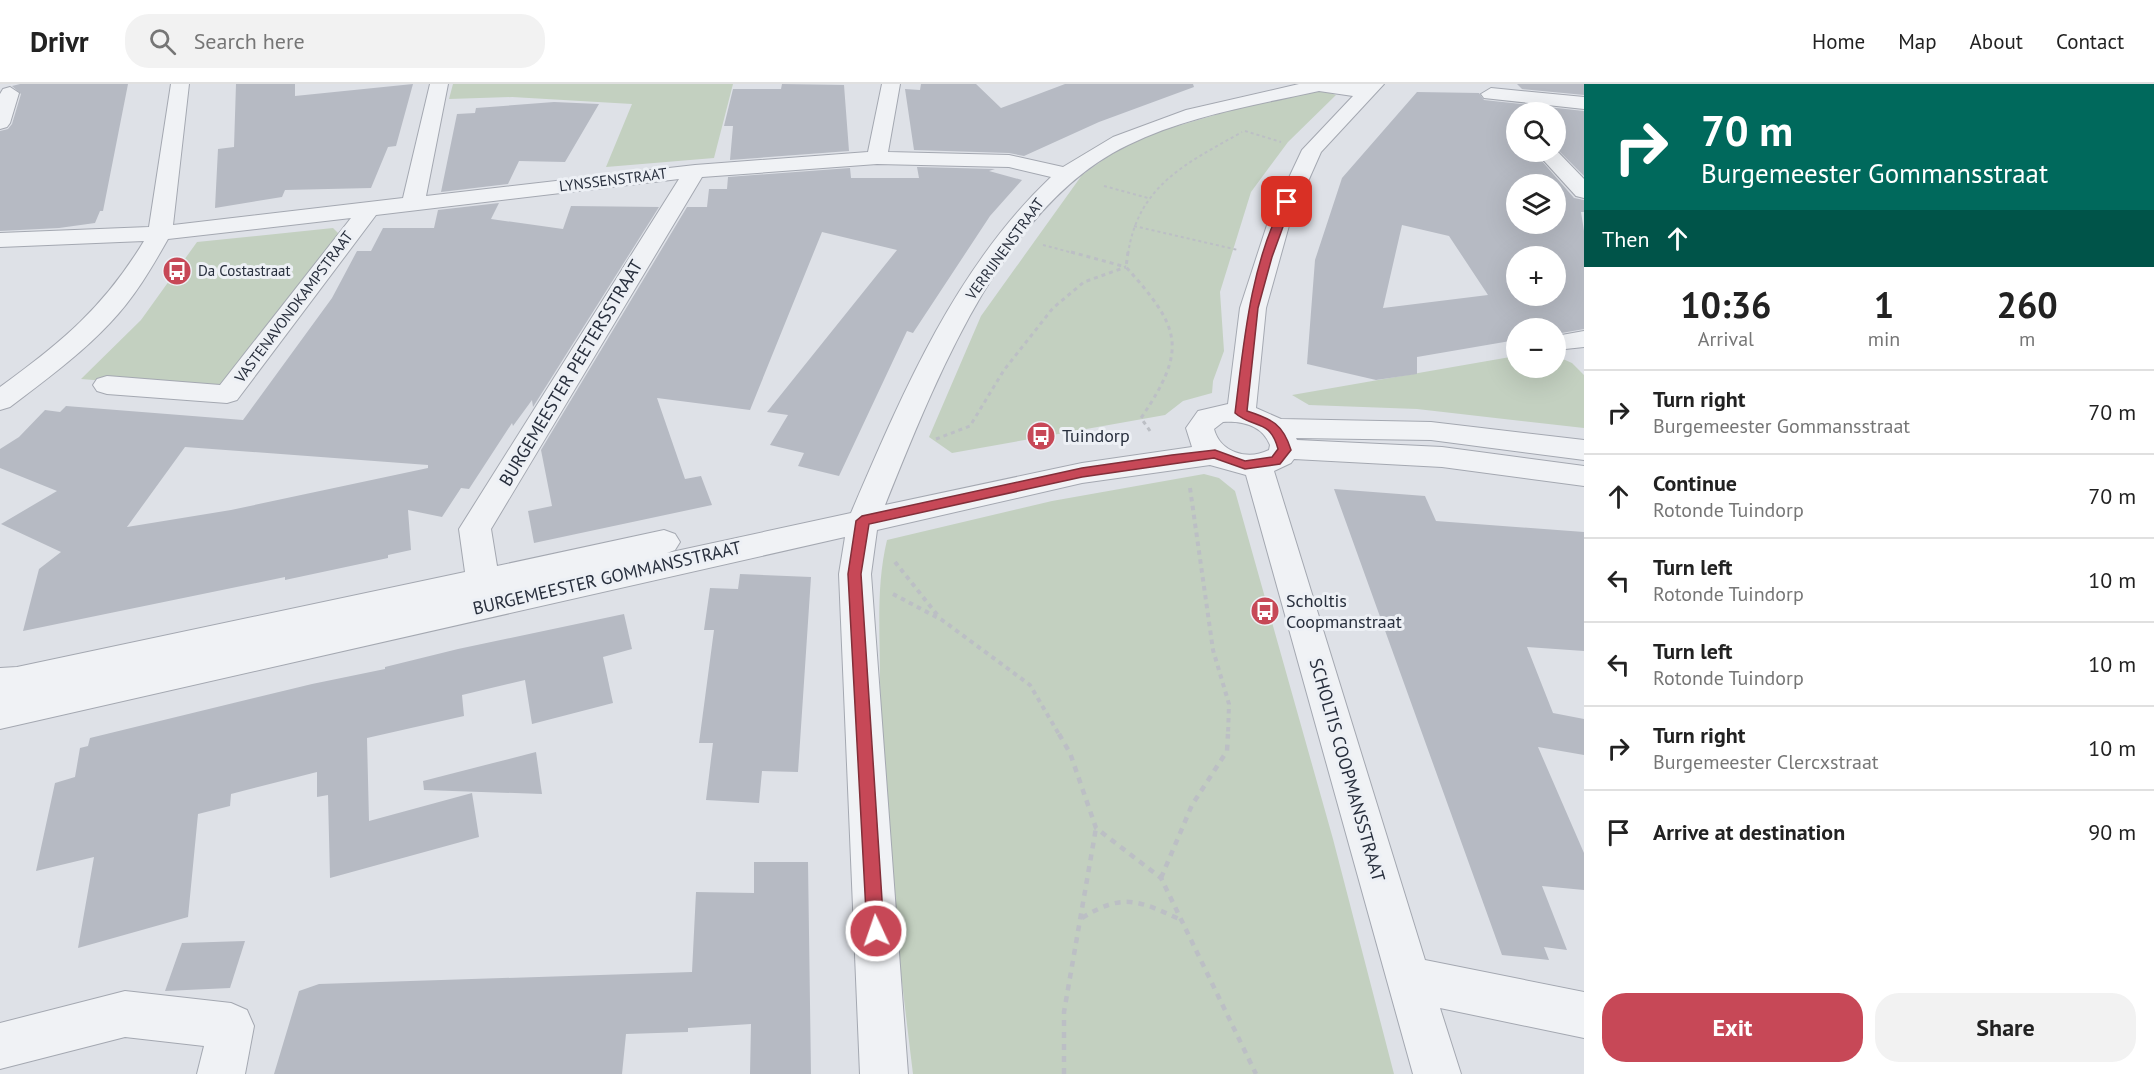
<!DOCTYPE html>
<html lang="en">
<head>
<meta charset="utf-8">
<style>
	body { margin:0; font-family:"PT Sans",sans-serif; background:#f2f2f2; color:#222; height:100vh; display:flex; flex-direction:column; font-size:22px; white-space:nowrap }
	* { box-sizing:border-box; margin:0 }
	p { font-size:20px; color:#767676 }
	.icon { flex:none; width:33px; height:33px; fill:none; stroke:currentColor; stroke-width:2; stroke-linecap:round; stroke-linejoin:round }
	.map { position:relative; flex:1; overflow:hidden }
	.drawer { display:flex; flex-direction:column; background:#fff; width:570px }
	.drawer>* { flex:none }
	.top-card { background:#00695c; color:#fff; overflow:hidden }
	.tools { position:absolute; left:1506px; top:18px; display:grid; gap:12px }
	.tools a { display:grid; place-items:center; width:60px; height:60px; border-radius:50%; background:#fff; box-shadow:0 6px 24px #0002; font-size:30px }
	.pin { position:absolute; display:grid; place-items:center; width:51px; height:51px; color:#fff; margin:-26px; border-radius:12px; box-shadow:0 3px 9px #0006 }
	.me { position:absolute; width:66px; margin:-33px; rotate:357deg; stroke-linejoin:round; filter:drop-shadow(0 0 4px #0008) }
	.turn { display:flex; align-items:center; gap:21px; height:126px; padding:0 18px; font-size:27px }
	.turn .icon { width:78px; height:78px; stroke-width:2.5 }
	.turn b { display:block; font-size:42px; line-height:51px }
	.then { display:flex; align-items:center; height:57px; padding:0 18px; background:#0003; gap:12px; font-size:22px }
	.eta { display:flex; justify-content:space-evenly; align-items:center; height:102px; text-align:center }
	.eta b { font-size:36px; font-weight:700; line-height:42px }
	.action { display:flex; gap:12px; margin-top:auto; padding:12px 18px }
	.action a { flex:1; height:69px; border-radius:24px; background:#c74857; color:#fff; font-size:24px; font-weight:700; line-height:69px; text-align:center }
	.action a+a { background:#f2f2f2; color:#222 }
	ul { padding:0; list-style:none }
	li { display:flex; align-items:center; gap:18px; height:84px; padding:0 18px; border-top:2px solid #e0e0e0 }
	li div { flex:1 }
	li b { display:block; font-size:22px }
	li em { font-style:normal }
	header { display:flex; align-items:center; gap:36px; box-sizing:border-box; height:84px; padding:0 30px; background:#fff; border-bottom:2px solid #e0e0e0 }
	header strong { font-size:28px }
	nav { display:flex; gap:33px; margin-inline-start:auto; font-size:21px }
	.search { width:420px; height:54px; background:#f2f2f2; display:flex; align-items:center; gap:15px; box-sizing:border-box; padding:0 21px; border-radius:24px; color:#767676; font-size:22px }
	main { display:flex; flex:1; min-height:0 }
	.map>svg:first-child { display:block }
	.green { fill:#c3d0c0 }
	.building { fill:#b6bac3; fill-rule:evenodd }
	.lines { fill:none; stroke-linecap:round; stroke-linejoin:round }
	.minor-casing { stroke:#a4a8b1; stroke-width:2 }
	.path-far3 { stroke:#bcbfc5; stroke-width:2; stroke-dasharray:3 3; stroke-linecap:butt }
	.path-far2 { stroke:#bcbfc5; stroke-width:3; stroke-dasharray:4 4; stroke-linecap:butt }
	.path-far1 { stroke:#bcbfc5; stroke-width:4; stroke-dasharray:4.5 4.5; stroke-linecap:butt }
	.path { stroke:#bcbfc5; stroke-width:4.5; stroke-dasharray:6 6; stroke-linecap:butt }
	.minor { fill:#f0f2f5; fill-rule:evenodd }
	.route { fill:#c74857; stroke:#812f39; stroke-width:1.5 }
	.labels { text-anchor:middle; stroke-width:6; stroke-linejoin:round; paint-order:stroke }
	.far-street-label { font-size:15px; fill:#282f3d; stroke:#edf0f5 }
	.far-poi-label { font-size:15px; fill:#282f3d; stroke:#edf0f5; text-anchor:start }
	.street-label { font-size:18px; fill:#282f3d; stroke:#edf0f5 }
	.poi-label { font-size:18px; fill:#282f3d; stroke:#edf0f5; text-anchor:start }
</style>
</head>
<body>
<header>
<strong>Drivr</strong>
<div class="search"><svg class="icon" aria-label="search" viewBox="0 0 24 24"><circle cx="10" cy="10" r="6"/><path d="M15 15l6 6"/></svg>Search here</div>
<nav><a>Home</a><a>Map</a><a>About</a><a>Contact</a></nav>
</header>
<main>
<div class="map">
<svg width="1584" height="990" viewBox="0 0 1584 990">
	<rect width="100%" height="100%" fill="#dee1e7"/>
	<g class="green">
		<path d="M453,0h280l-19,74 -108,9 26,-63 -120,-7 -63,2z"/>
		<path d="M1321,6l15,5 -48,47 -37,50 -31,100 4,59 -11,30 -1,12 -29,8 -18,14 -213,38 -23,-16 52,-121 101,-141 35,-25 40,-18 102,-30z"/>
		<path d="M333,144l8,8 -119,154 -141,-11 60,-59 56,-78z"/>
		<path d="M1516,272v12h40v-12l16,7 12,12v53l-167,-19 -108,-4 -17,-10z"/>
		<path d="M1204,390l15,4 16,13 98,348 61,235h-481c-16,-130 -31,-263 -33,-394 0,-48 -4,-94 7,-140l165,-39z"/>
	</g>
	<g class="building">
		<path d="M20,0h108l-25,127h-3l-5,12 -36,5 -59,3v-100l8,-2 4,-5 9,-30 -9,-8z"/>
		<path d="M236,0h59v12l118,-12 -17,62 -8,1 -17,41 -86,2 -3,7 -67,11 3,-59 16,-2z"/>
		<path d="M782,0l62,1 5,66 -119,9 3,-34h-9l9,-37h48z"/>
		<path d="M921,0h55l25,24 64,-24h128l1,3 -95,35 -75,34 -15,-3 -95,-3 -9,-61 15,1z"/>
		<path d="M1517,0h67v11l-62,-6z"/>
		<path d="M1417,8l62,1 5,7 100,11v65l-28,-28v-36h-40v40h18l40,46 10,2v12h-3l3,19v98l-28,5v-6h-40v12l-99,17v17l-41,6 -69,-16 8,-104 27,-82zM1516,100h40v40h-40zM1402,141l47,11 39,59 -105,13zM1516,172h40v40h-40z"/>
		<path d="M554,18l45,2 -34,58 -46,-1 -11,23 -67,8 16,-78 18,-1 1,-5z"/>
		<path d="M917,83l78,2 -6,2 33,9 -32,36 -77,117 -6,-2 -68,145 -41,-10 6,-13 -34,-8 18,-30 -21,-3 130,-162 -75,-18 -72,178 -93,-12 28,81 16,-3 11,29 -178,38 -6,-32 24,-5 -11,-56 146,-243h20l2,-18h18l1,-12 122,-9 1,10h68z"/>
		<path d="M499,119l-8,16 72,10 8,-23 88,1 -126,200 -1,-7 -19,26 -1,-3 -43,66 -8,-1 -19,29 -34,-7 3,40 -23,5v3l-103,22v-3l-262,54 16,-62 22,-17 -60,-28 56,-33 -57,-23v-19l19,-12 26,-27 15,2 6,-6 177,14 89,-122 25,-47h14l12,-23h51l4,-18zM185,363l243,18v3l-197,42 -104,17z"/>
		<path d="M1334,405l91,7 11,25 148,11v119l-57,-4 26,66 31,6v36l-46,-8 46,106v37l-42,-4 25,64 -23,-3 5,13 -47,-5z"/>
		<path d="M740,490l71,3 -13,195 -36,-1 -3,32 -53,-3 7,-57h-14l15,-113h-10l6,-42 28,1z"/>
		<path d="M624,530l8,35 -29,8 10,46 -81,21 -7,-44 -63,15 2,21 -97,22 2,83 103,-28 7,44 -149,41 -2,-83 -11,2v-25l-86,22 -1,12 -32,8 -10,103 -110,31 16,-91 -58,14 19,-88 20,-6 5,-29 8,-2 2,-8 222,-54 73,-15v-2l73,-18z"/>
		<path d="M536,668l6,42 -118,-4 -1,-9z"/>
		<path d="M754,778h54l3,212h-61l1,-50 -63,4v4l-62,2 -4,40h-348l25,-83 20,-7 373,-12 4,-80 58,1z"/>
		<path d="M245,857l-15,47 -65,3 17,-48z"/>
	</g>
	<g class="lines">
		<g class="minor-casing">
			<g id="minor">
				<path d="M171,0h18l-16,141 230,-27 27,-114h18l-22,112 269,-31 173,-13 14,-68h18l-12,68 121,3 54,12 50,-30 73,-27 113,-26h85l-63,68 -31,70 -24,86 -10,100 25,11 150,3 153,18v20l-153,-20 -135,-2 1,2 145,7 142,19v20l-142,-19 -148,-8 -3,4 -17,8 151,489 159,32v46l-144,-30 21,66h-48l-167,-599 -36,-10 -128,18 -205,47 -6,44 37,500h-48l-21,-500 6,-37 -845,192v-61l17,-1 448,-95 -6,-43 220,-350 -303,36 -139,185 -10,3 -120,-9 -10,-3 -4,-6 4,-6 10,-3 113,9 131,-167 -183,21c-17,30 -34,59 -58,84 -30,32 -66,58 -100,84l-10,3v-23c62,-45 104,-80 144,-146l-144,6v-14l149,-6zM1319,7l34,5 -51,54 -34,72 -28,86 -12,96 -30,7 -12,17 6,19 -110,16 -197,42c49,-121 117,-300 243,-360 59,-29 127,-40 191,-54zM877,80l132,3 42,10c-96,91 -149,217 -200,336l-184,40 8,-3 5,-8 -5,-8 -11,-4 -167,36 -6,-37 211,-352zM1223,338c19,-1 39,3 47,23l-1,5c-22,11 -49,2 -55,-21z"/>
				<path d="M10,3l9,6 -9,30 -3,4 -7,2v-35l3,-5z"/>
				<path d="M1491,4l93,9v12l-100,-11 -3,-4z"/>
				<path d="M1556,66l28,29v19l-8,-2 -40,-44z"/>
				<path d="M1584,247v16l-28,3v-14z"/>
				<path d="M125,907l106,12 16,7 7,16 -9,48h-48l7,-28 -79,-9 -125,32v-46z"/>
			</g>
		</g>
		<g class="path-far3">
			<path d="M1245,47l36,11"/>
			<path d="M1104,102l44,12"/>
			<path d="M1134,142l104,24"/>
			<path d="M1043,161l34,9"/>
			<path d="M1128,170c10,-69 59,-91 114,-122"/>
		</g>
		<g class="path-far2">
			<path d="M1071,168l55,15"/>
			<path d="M1128,168l-2,15c55,61 62,82 15,151l9,13"/>
			<path d="M936,355l34,-13 34,-56 49,-62 31,-26 42,-15"/>
		</g>
		<g class="path-far1">
			<path d="M1190,404l23,162 16,54 -1,32"/>
			<path d="M895,478l44,55"/>
			<path d="M893,510l49,26 88,65 30,51"/>
		</g>
		<g class="path">
			<path d="M1059,650l11,19 26,75 65,50 95,196"/>
			<path d="M1161,794l31,-73 35,-54 1,-17"/>
			<path d="M1082,834c40,-25 56,-18 97,1"/>
			<path d="M1064,990v-62l32,-184"/>
		</g>
		<use href="#minor" class="minor"/>
	</g>
	<path class="route" d="M1284,116l8,2 -20,55 -14,51 -11,103c25,8 36,13 44,39l-11,14 -35,5 -31,-11 -42,6 -90,13 -213,47 -8,50 23,357 -2,6 -6,3 -7,-3 -2,-6 -19,-357 8,-53 6,-5 220,-48 90,-13 43,-5 30,11 27,-4 6,-8c-8,-31 -25,-20 -43,-36 9,-72 15,-147 49,-213z"/>
	<defs>
		<g id="bus-disc" transform="scale(1.5)"><circle r="9.5" fill="#c74857" stroke="#edf0f5"/><path d="M-5-6H5V4H4V6H2V4H-2V6H-4V4H-5ZM-3.5-4V0h7V-4ZM-3.5 1.2v1.5H-2V1.2ZM2 1.2v1.5H3.5V1.2Z" fill="#fff"/></g>
	</defs>
	<g fill-rule="evenodd">
		<use href="#bus-disc" x="177" y="187"/>
		<use href="#bus-disc" x="1041" y="352"/>
		<use href="#bus-disc" x="1265" y="527"/>
	</g>
	<g class="labels">
		<g class="far-street-label">
			<text transform="translate(613 96) rotate(-7)" y="5">LYNSSENSTRAAT</text>
			<text transform="translate(1005 165) rotate(-54)" y="5">VERRIJNENSTRAAT</text>
			<text transform="translate(294 223) rotate(-53)" y="5">VASTENAVONDKAMPSTRAAT</text>
		</g>
		<g class="far-poi-label">
			<text x="198" y="192">Da Costastraat</text>
		</g>
		<g class="street-label">
			<text transform="translate(571 289) rotate(-59)" y="6">BURGEMEESTER PEETERSSTRAAT</text>
			<text transform="translate(607 494) rotate(-13)" y="6">BURGEMEESTER GOMMANSSTRAAT</text>
			<text transform="translate(1347 686) rotate(74)" y="6">SCHOLTIS COOPMANSSTRAAT</text>
		</g>
		<g class="poi-label">
			<text x="1062" y="358">Tuindorp</text>
			<text x="1286" y="523">Scholtis<tspan x="1286" dy="21">Coopmanstraat</tspan></text>
		</g>
	</g>
</svg>
<div class="tools">
<a><svg class="icon" aria-label="search" viewBox="0 0 24 24"><circle cx="10" cy="10" r="6"/><path d="M15 15l6 6"/></svg></a>
<a><svg class="icon" aria-label="layers" viewBox="0 0 24 24"><path d="M12 4l9 5-9 5-9-5zM3 14l9 5 9-5"/></svg></a>
<a>+</a>
<a>−</a>
</div>
<div class="pin" style="left:1287px;top:118px;background:#d93025"><svg class="icon" aria-label="arrive" viewBox="0 0 24 24"><path d="M6 21V4h12l-3 4 3 4H6"/></svg></div>
<svg class="me" style="left:876px;top:847px" viewBox="-20 -20 40 40"><circle r="17" fill="#c74857" stroke="#fff" stroke-width="3"/><path d="M0-11L8 9 0 5-8 9z" fill="#fff"/></svg>
</div>
<section class="drawer">
<div class="top-card">
<div class="turn"><svg class="icon" aria-label="right" viewBox="0 0 24 24"><path d="M7 20v-9h11M14 6l5 5-5 5"/></svg><div><b>70 m</b>Burgemeester Gommansstraat</div></div>
<div class="then">Then<svg class="icon" aria-label="ahead" viewBox="0 0 24 24"><path d="M12 20V5M6 11l6-6 6 6"/></svg></div>
</div>
<div class="eta">
<div><b>10:36</b><p>Arrival</p></div>
<div><b>1</b><p>min</p></div>
<div><b>260</b><p>m</p></div>
</div>
<ul>
<li><svg class="icon" aria-label="right" viewBox="0 0 24 24"><path d="M7 20v-9h11M14 6l5 5-5 5"/></svg><div><b>Turn right</b><p>Burgemeester Gommansstraat</p></div><em>70 m</em></li>
<li><svg class="icon" aria-label="ahead" viewBox="0 0 24 24"><path d="M12 20V5M6 11l6-6 6 6"/></svg><div><b>Continue</b><p>Rotonde Tuindorp</p></div><em>70 m</em></li>
<li><svg class="icon" aria-label="left" viewBox="0 0 24 24"><path d="M17 20v-9H6M10 6l-5 5 5 5"/></svg><div><b>Turn left</b><p>Rotonde Tuindorp</p></div><em>10 m</em></li>
<li><svg class="icon" aria-label="left" viewBox="0 0 24 24"><path d="M17 20v-9H6M10 6l-5 5 5 5"/></svg><div><b>Turn left</b><p>Rotonde Tuindorp</p></div><em>10 m</em></li>
<li><svg class="icon" aria-label="right" viewBox="0 0 24 24"><path d="M7 20v-9h11M14 6l5 5-5 5"/></svg><div><b>Turn right</b><p>Burgemeester Clercxstraat</p></div><em>10 m</em></li>
<li><svg class="icon" aria-label="arrive" viewBox="0 0 24 24"><path d="M6 21V4h12l-3 4 3 4H6"/></svg><div><b>Arrive at destination</b></div><em>90 m</em></li>
</ul>
<div class="action"><a>Exit</a><a>Share</a></div>
</section>
</main>
</body>
</html>
